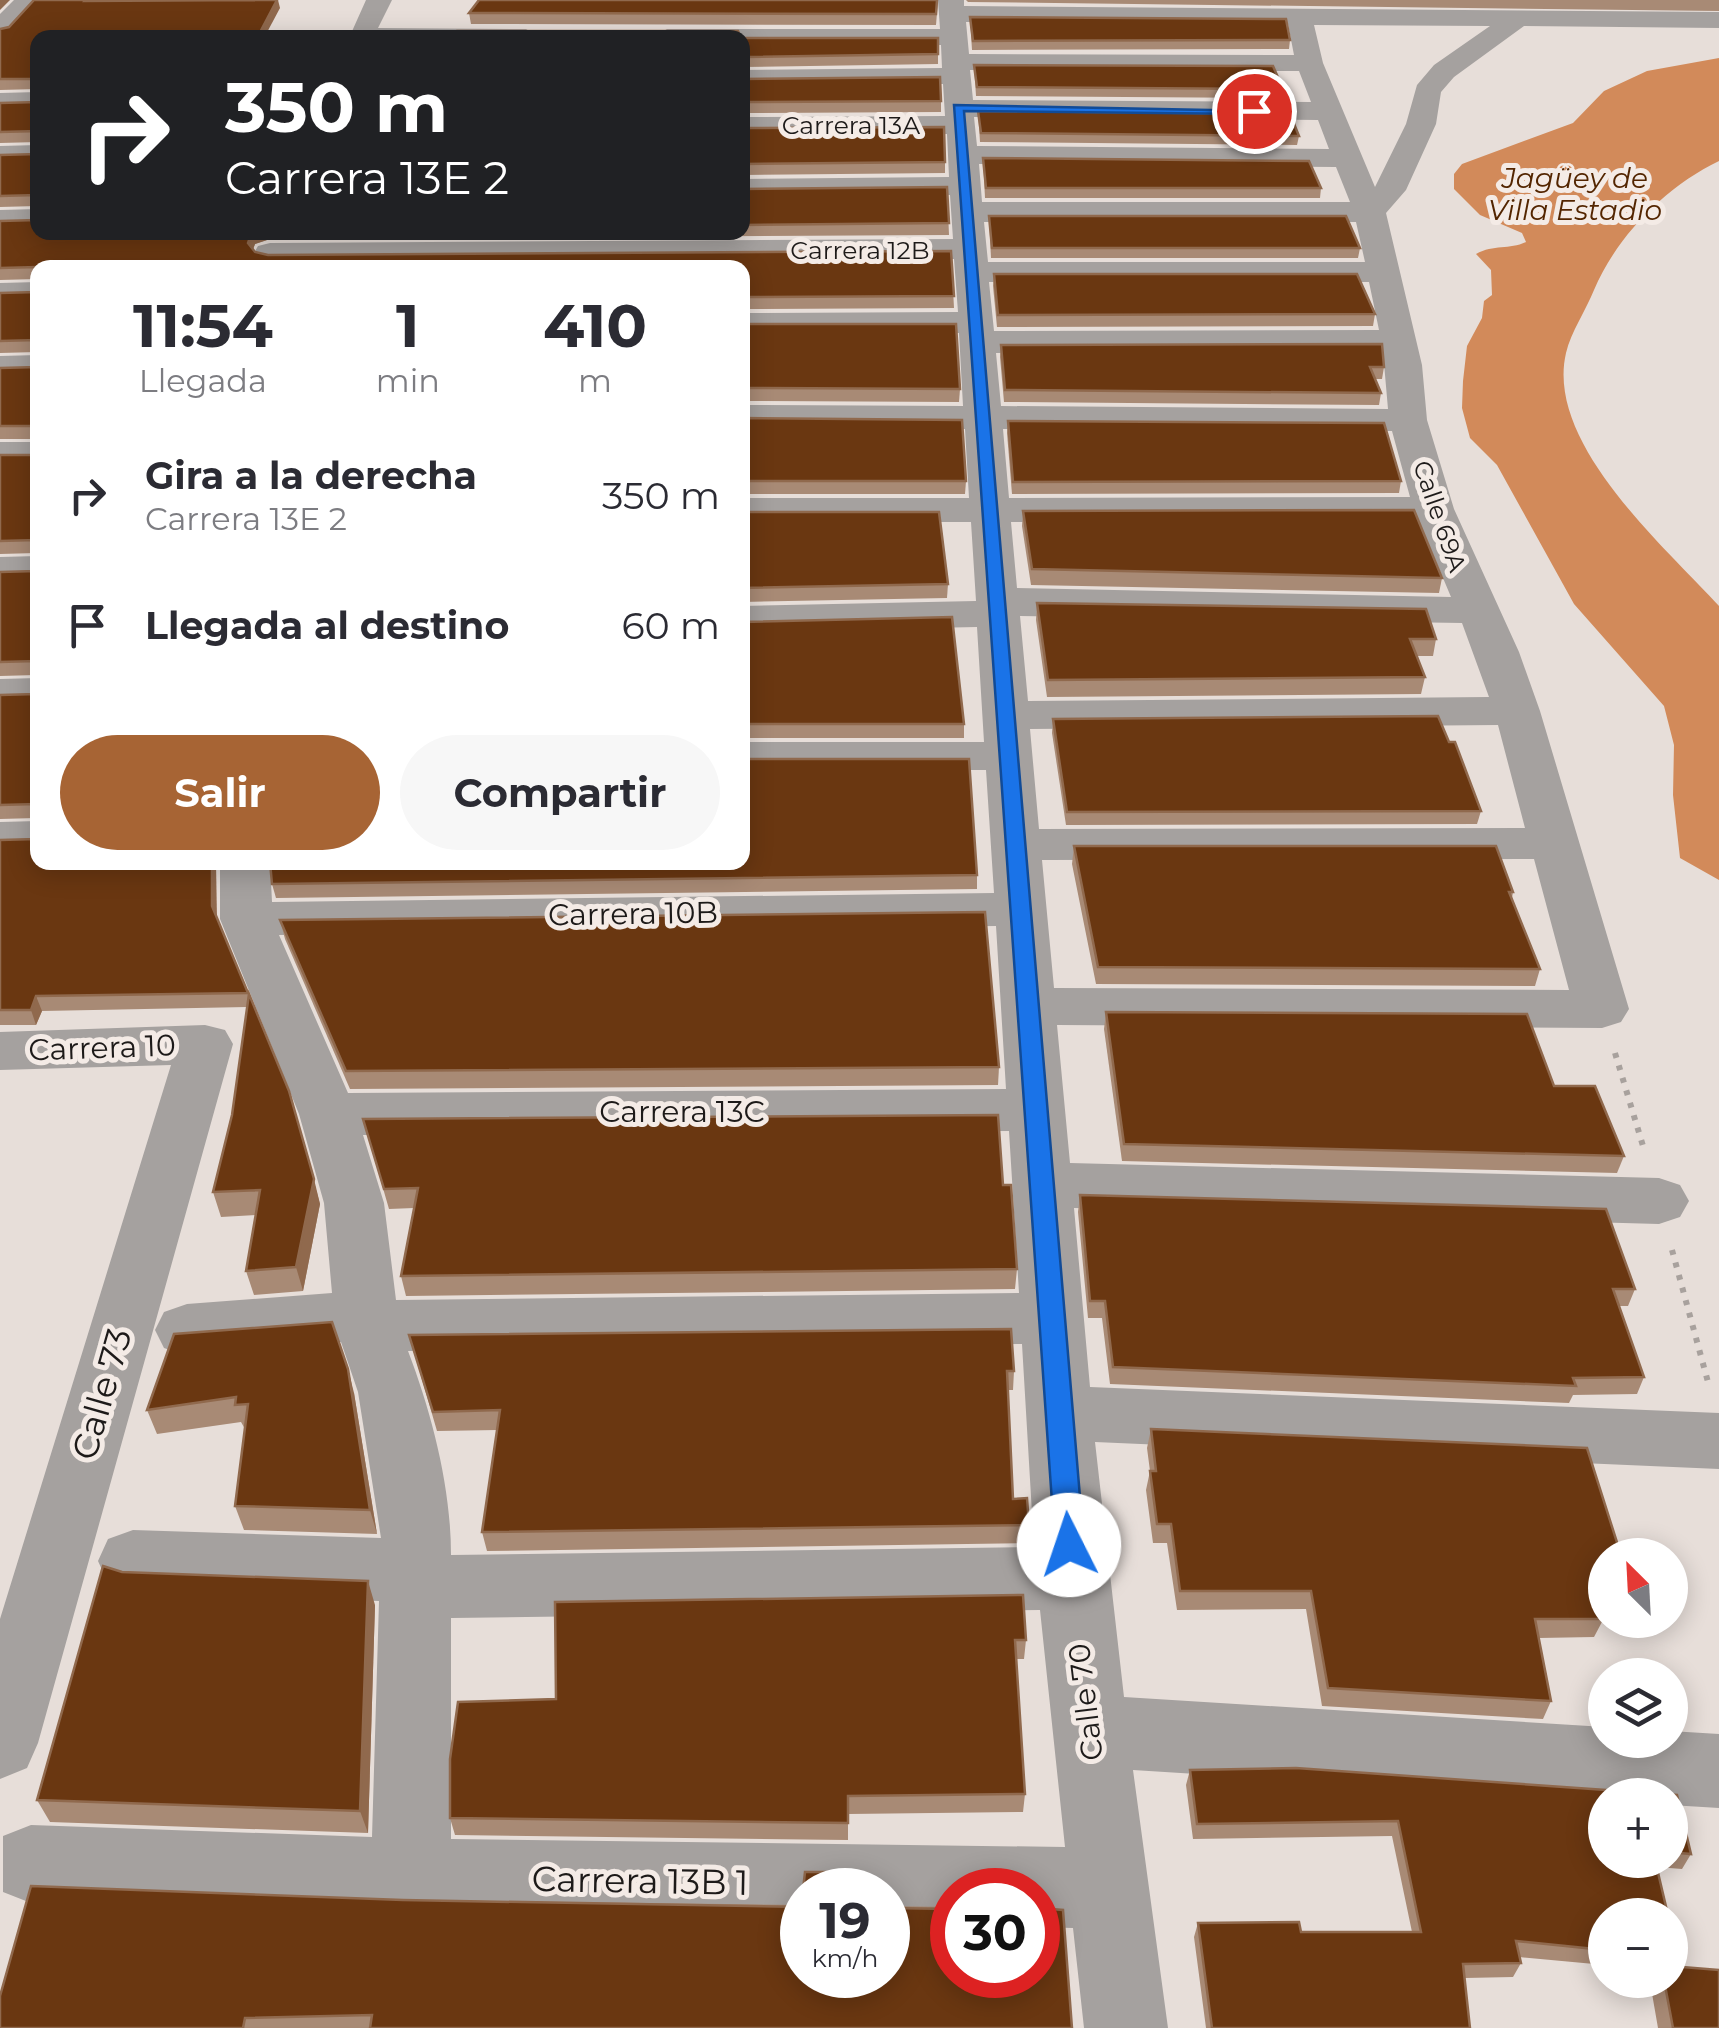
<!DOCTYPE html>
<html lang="es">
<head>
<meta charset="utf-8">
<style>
	body { margin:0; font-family:Montserrat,sans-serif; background:#f7f7f7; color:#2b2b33; height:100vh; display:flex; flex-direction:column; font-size:38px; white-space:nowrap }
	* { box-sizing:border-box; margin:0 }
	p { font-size:32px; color:#7c7c81 }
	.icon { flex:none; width:55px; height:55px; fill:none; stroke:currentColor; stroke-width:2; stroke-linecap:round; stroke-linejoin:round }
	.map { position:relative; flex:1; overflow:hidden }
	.drawer { position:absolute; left:30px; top:260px; width:720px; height:610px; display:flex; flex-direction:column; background:#fff; border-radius:20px; box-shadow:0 5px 25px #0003 }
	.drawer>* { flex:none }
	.top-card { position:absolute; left:30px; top:30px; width:720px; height:210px; border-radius:20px; box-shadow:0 5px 25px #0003; background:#202124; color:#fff; overflow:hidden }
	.needle { width:65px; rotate:336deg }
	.tools { position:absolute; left:1588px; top:1538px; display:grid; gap:20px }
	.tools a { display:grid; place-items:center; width:100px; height:100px; border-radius:50%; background:#fff; box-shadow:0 5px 25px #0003; font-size:50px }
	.speed { position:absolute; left:780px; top:1868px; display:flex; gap:20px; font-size:50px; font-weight:700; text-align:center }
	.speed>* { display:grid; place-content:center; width:130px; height:130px; border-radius:50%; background:#fff; box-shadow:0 5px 25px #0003; line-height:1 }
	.speed small { font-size:25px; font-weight:400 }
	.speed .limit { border:15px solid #d22; background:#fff; color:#111 }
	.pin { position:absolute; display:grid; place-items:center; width:85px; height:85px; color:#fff; margin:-42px; border:5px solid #fff; border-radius:50%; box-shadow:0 2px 10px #0007 }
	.me { position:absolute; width:110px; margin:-55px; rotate:356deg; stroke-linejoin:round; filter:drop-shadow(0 0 8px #0008) }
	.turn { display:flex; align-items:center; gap:35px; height:210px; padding:0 30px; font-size:45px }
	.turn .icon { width:130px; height:130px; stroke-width:2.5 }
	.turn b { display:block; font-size:70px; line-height:85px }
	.eta { display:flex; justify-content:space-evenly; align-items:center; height:170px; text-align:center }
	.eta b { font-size:60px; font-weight:700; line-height:70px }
	.button { display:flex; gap:20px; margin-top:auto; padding:20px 30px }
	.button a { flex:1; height:115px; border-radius:60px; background:#a76434; color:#fff; font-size:40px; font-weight:700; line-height:115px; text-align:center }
	.button a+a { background:#f7f7f7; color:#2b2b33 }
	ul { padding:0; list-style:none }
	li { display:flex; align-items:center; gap:30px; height:130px; padding:0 30px }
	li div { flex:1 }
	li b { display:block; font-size:38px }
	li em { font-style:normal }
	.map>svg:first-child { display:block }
	.water { fill:#d28a5a }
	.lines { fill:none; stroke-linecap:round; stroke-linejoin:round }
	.path { stroke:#a8a19d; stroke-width:6; stroke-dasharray:5 8; stroke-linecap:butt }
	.minor { fill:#a5a19f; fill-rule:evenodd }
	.wall { fill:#a88a75; fill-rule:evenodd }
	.shaded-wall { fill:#90694d }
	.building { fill:#6a3711; stroke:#90694d; stroke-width:2.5 }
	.route { fill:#1a73e8; stroke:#114b97; stroke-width:2.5 }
	.labels { text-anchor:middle; stroke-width:10; stroke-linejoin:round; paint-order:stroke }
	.far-street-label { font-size:25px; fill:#1d1a19; stroke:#f4ebe6 }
	.far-water-label { font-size:28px; font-style:italic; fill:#532500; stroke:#f4ebe6 }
	.street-label { font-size:30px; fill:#1d1a19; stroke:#f4ebe6 }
	.near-street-label { font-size:35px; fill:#1d1a19; stroke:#f4ebe6 }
</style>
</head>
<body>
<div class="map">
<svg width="1719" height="2028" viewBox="0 0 1719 2028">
	<rect width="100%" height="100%" fill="#e7ded9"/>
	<path class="water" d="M1719,58v103c-54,26 -102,75 -125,129 -8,20 -23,42 -28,63 -21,90 98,193 153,253v274l-39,-22 -7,-63 1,-50 -10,-39 -90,-102 -77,-139 -27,-27 -8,-30 1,-27 4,-35 15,-28 2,-17 8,-6 -1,-25 -15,-16c18,-10 33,-4 50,-12l-4,-9 -42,-18 -26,-26v-15l8,-10 111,-41 31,-32 43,-20z"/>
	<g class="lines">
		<g class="path">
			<path d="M1615,1053l28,93"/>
			<path d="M1672,1250l36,132"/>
		</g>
		<g class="minor">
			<path d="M14,0h28l-33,35 -9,2v-23z"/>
			<path d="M366,0h26l-14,28 148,1 13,8 -190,1z"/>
			<path d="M938,0h26v6l755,6v16l-195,-2 -70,51 -13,15 -5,32 -30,66 -20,23 36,152 5,55 27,89 65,143 21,59 89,298 -8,13 -19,6 -545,-3 13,138 589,15 21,7 9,16 -9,16 -21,7 -585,-16 16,179 629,26v56l-624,-27 29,255 481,30v13h65v-9l49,3v74l-49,-3v-10h-65v5l-472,-30 35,258h-84l-11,-100 -35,-1v-37h-86v36l-64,-1v-35h-86v34l-391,-6 -380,-15 -28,-11v-56l28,-11 341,12 7,-236 -246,-9 -25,-9 -10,-22 10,-22 25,-9 248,8 -23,-146 -17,-50 -154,14 -23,-8 -9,-18 9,-18 23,-8 145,-11 -8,-90 -25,-89 -79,-195v-57h50l2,40 722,-9 -8,-123h-244v-28h242l-7,-115 -235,5v-26l234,-5 -5,-79h-229v-24h227l-4,-69 -223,-2v-22l221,1 -4,-73h-217v-20l216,-1 -4,-53 -684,4 -12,-3 -4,-7 4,-7 12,-3 683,-4 -3,-44 -208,2v-18l207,-2 -2,-43 -205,1v-18l203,-1 -2,-32 -201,2v-16l200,-2 -1,-23h-199v-7l-88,-1 13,-8h273zM966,22l322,2 6,31 -325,-1zM1314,25l176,1 -56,39 -17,20 -11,39 -31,63 -52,-124zM970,70l329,1 12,31 -338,-2zM974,117l344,3 11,29 -352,-3zM979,164l357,3 14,35h-368zM984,222h372l9,40h-377zM989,282h380l10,48 -385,1zM1383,352l5,57 -387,-3 -5,-53zM1003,429l389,2 18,66 -401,1zM1419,521l32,76 -434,-9 -6,-66zM1020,616l442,7 27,74 -461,4zM1498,725l27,103 -486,1 -9,-100zM1534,859l35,131 -515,-2 -12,-128zM996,926l10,163 -658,4 -69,-158zM1009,1131l10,162 -623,7 -12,-97 -21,-68zM1022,1344l12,203 -583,8c0,-68 -19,-141 -43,-204zM1040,1610l25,237 -614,-8v-221z"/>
			<path d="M38,92v18l-38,1v-18z"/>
			<path d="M38,145v18l-38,1v-18z"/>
			<path d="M38,209v20l-38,1v-20z"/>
			<path d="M38,282v20l-38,1v-20z"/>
			<path d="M38,355v22l-38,1v-22z"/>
			<rect x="0" y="442" width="38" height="24"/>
			<path d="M38,556v26l-38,1v-26z"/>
			<path d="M38,678v28l-38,1v-28z"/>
			<path d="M38,821v30l-38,1v-30z"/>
			<path d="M205,1025l20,5 8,14 -195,699 -11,25 -27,11v-160l171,-554 -171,5v-38z"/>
		</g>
	</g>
	<g class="wall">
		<path d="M34,0h65l181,8 -242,81 -38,1v-61l9,-2z"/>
		<path d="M938,0l-2,25 -465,-1 -2,-11z"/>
		<path d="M966,0h753v11l-751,-9z"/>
		<path d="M970,17l320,23 -1,9 -317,1z"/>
		<path d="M742,38h196v26l-196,3z"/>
		<path d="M974,65l309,24 -2,9 -305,-2z"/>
		<path d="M742,79l199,22v11l-199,1z"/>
		<path d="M38,102v40l-38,1v-40z"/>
		<path d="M978,111l321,25 -2,9 -317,-3z"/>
		<path d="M742,128l203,34v11l-203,2z"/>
		<path d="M38,154v78h704v-43l205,-2 2,48 -679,4 -15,5 -2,5 2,3 13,3 683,-4 3,57 -212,1v-41h-704v594h178v54l73,175 31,113 -17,87 -49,4 -8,-24 10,-56 -35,2 -8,-25 19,-77 15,-108 -205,4 -6,14h-36v-185l36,-1v-21l-36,1v-124l36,-1v-19l-36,1v-104l36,-1v-18l-36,1v-99h37v-16h-37v-71l37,-1v-15l-37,1v-60l37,-1v-13l-37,1v-59l37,-1v-14l-37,1v-52z"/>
		<path d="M983,158l338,30 -1,10h-335z"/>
		<path d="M989,216l371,32 -2,10h-367z"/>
		<path d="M994,274l381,40 -2,12 -376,1 -4,-41z"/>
		<path d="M742,324l218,65 -1,13 -217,-1z"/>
		<path d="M1001,345l383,22 -2,12h-7l6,14 -2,12 -375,-3 -4,-45z"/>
		<path d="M742,418l224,63 -1,13h-223z"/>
		<path d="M1008,421l393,60 -2,12 -387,1 -5,-61z"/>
		<path d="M1023,511l419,67 -3,15 -408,-8 -9,-59z"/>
		<path d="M742,512l206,72 -1,14 -205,4z"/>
		<path d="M1037,603l399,36 -3,17h-16l8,21 -4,17 -374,3 -11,-77z"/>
		<path d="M742,622l222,102v14h-222z"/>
		<path d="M1053,719l428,92 -4,13 -411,1 -14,-92z"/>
		<path d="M1074,846l439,46 -1,6 28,71 -5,17 -439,-2 -24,-120z"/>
		<path d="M977,875v14l-701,9 -4,-14z"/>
		<path d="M280,920l719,147 -1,18 -648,4 -65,-150z"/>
		<path d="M1106,1012l448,74 70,70 -7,17 -495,-12 -18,-132z"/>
		<path d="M363,1119l640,66 14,84 -2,20 -609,7 -5,-20 13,-68 -25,1z"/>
		<path d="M1080,1195l555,94 -7,17h-9l25,71 -7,17 -64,1 -4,8 -459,-19 -8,-66h-14l-10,-106z"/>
		<path d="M174,1334l180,59 23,141 -133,-4 -9,-24 10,-77 -4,-7 -84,12 -10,-24z"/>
		<path d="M409,1335l605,36 -1,19h-5l5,109 16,26 -2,18 -540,8 -5,-19 15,-102 -60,1z"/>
		<path d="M1151,1429l454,126v65h4h-6l-9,17 -55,1 12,63 -8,18 -221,-13 -16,-97 -129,1 -10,-67h-14l-7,-53 4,-19 -3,-23z"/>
		<path d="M122,1572l253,33 -7,228 -318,-11 -13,-22z"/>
		<path d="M555,1602l471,38 -2,19h-8l9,135 -2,18 -175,2v26l-393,-5 -5,-17 106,-119z"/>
		<path d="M1296,1768l381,27 14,59 -9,15 -25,-2 11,48h-63v50l-86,-8 2,6 -8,14 -48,1 5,50h-264l-12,-91 4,-14 101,-1 2,10h111l-20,-96 -199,3 -7,-54 4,-15zM1605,1795h65v65h-65z"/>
		<path d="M403,1900l635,8 34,120h-1072z"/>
		<path d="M1670,1924l7,32 -6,10 48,62h-61l-8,-46 1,-2h19z"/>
	</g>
	<g class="shaded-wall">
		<path d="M0,0h10l-10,10z"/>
		<path d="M277,0h1l2,8 -16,30h-7z"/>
		<path d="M252,232h17l1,7 -15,5 -4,11 -3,-12z"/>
		<path d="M212,862h4l1,58 -5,-14z"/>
		<path d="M36,996l6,15 -6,14 -5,-15z"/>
		<path d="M314,1179l6,25 -17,87 -7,-24z"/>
		<path d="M348,1369l6,24 23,141 -7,-24z"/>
		<path d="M368,1581l7,24 -7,228 -8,-22z"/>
	</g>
	<g class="building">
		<path d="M34,0h52l-1,1 192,-1 -20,38h-219v41h-38v-50l9,-2z"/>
		<path d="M479,0h458l-1,14 -467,-1z"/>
		<path d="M970,17l316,2 4,21 -317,1z"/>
		<path d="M457,31h281l3,7h-289z"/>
		<path d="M742,38h196v16l-196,3z"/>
		<path d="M974,65l299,1 10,23 -306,-2z"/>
		<path d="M940,77l1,24 -199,1v-23z"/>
		<path d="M38,102v29l-38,1v-29z"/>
		<path d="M978,111l312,3 9,22 -318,-3z"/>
		<path d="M944,127l1,35 -203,2v-36z"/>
		<path d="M38,154v78h214l-4,11 7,9 13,3 683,-4 3,45 -212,1v-29h-704v594h174v44l36,87 -212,3 -5,14h-31v-170l36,-1v-35l-36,1v-110l36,-1v-33l-36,1v-90l36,-1v-31l-36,1v-86h37v-29h-37v-58l37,-1v-27l-37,1v-48l37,-1v-25l-37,1v-47l37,-1v-25l-37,1v-41z"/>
		<path d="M983,158l326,3 12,27h-335z"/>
		<path d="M947,187l2,36 -207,2v-36z"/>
		<path d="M989,216h357l14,32h-368z"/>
		<path d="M994,274h363l18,40 -377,1z"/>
		<path d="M742,324h214l4,65 -218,-1z"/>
		<path d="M1382,344l2,23h-14l11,26 -376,-3 -4,-45z"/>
		<path d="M742,418l220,2 4,61h-224z"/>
		<path d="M1008,421l376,2 17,58 -388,1z"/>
		<path d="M1414,510l28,68 -410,-9 -9,-58z"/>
		<path d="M742,512h197l9,72 -206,4z"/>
		<path d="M1037,603l389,6 10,30h-26l15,38 -377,3z"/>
		<path d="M952,617l12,107h-222v-102z"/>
		<path d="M1438,716l11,26h6l26,69 -414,1 -14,-93z"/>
		<path d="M742,759h227l8,116 -705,9 -2,-22h472z"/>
		<path d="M1074,846h422l17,46h-4l31,77 -442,-2z"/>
		<path d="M985,912l14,155 -653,4 -66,-151z"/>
		<path d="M249,994l40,97 25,88 -18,88 -50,4 14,-81 -47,2 19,-77z"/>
		<path d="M1106,1012l421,2 27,72h41l29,70 -500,-12z"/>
		<path d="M998,1115l5,70h8l6,84 -616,7 17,-88 -34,1 -21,-70z"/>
		<path d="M1080,1195l526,14 29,80h-22l31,88 -71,1 3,8 -463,-19 -8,-66h-15z"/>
		<path d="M332,1322l16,47 22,141 -135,-4 13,-102 -13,1 1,-8 -89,13 27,-76z"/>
		<path d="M1011,1329l3,42h-7l6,128 14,-1 2,27 -547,7 18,-122 -67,2 -24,-77z"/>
		<path d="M1151,1429l436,19 34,107h-16v47h-7l5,17h-68l16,82 -223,-13 -17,-97h-131l-9,-67h-14l-7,-53h6z"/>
		<path d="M103,1566l19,6 246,9 -8,230 -323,-11z"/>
		<path d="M1023,1595l3,45h-11l10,154 -177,2v27l-398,-5v-59l8,-57 98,-3 -1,-97z"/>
		<path d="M1296,1768l381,27 14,59 -21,-2v-57h-65v65h50l13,55h-63v35l-89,-9 5,22 -58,1 7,64h-258l-14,-105 101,-1 2,10h120l-23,-111 -201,3 -7,-54z"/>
		<path d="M805,1872h43v14l37,-1v5h-82z"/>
		<path d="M31,1886l372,14 398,7 1,-14v82h86v-73v6l64,1v66h86v-82v15l25,2 9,118h-702l2,-13 -127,3 -2,10h-243v-32z"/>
		<path d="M1037,1887v3h-80v-2z"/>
		<path d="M1670,1924l7,32h-7z"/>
		<path d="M1670,1966l49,4v58h-46l-9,-48h6z"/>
	</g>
	<path class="route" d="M954,105l305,6 -5,3 -290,-3 120,1434 -4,9 -11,3 -10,-3 -4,-9z"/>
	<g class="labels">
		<g class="far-street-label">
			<text x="851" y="134">Carrera 13A</text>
			<text x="860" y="259">Carrera 12B</text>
			<text transform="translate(1440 516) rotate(71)" y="9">Calle 69A</text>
		</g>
		<g class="far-water-label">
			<text x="1575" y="188">Jagüey de<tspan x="1575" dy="32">Villa Estadio</tspan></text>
		</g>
		<g class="street-label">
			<text transform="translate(633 914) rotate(-1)" y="10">Carrera 10B</text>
			<text transform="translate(102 1048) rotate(-2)" y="10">Carrera 10</text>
			<text x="682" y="1122">Carrera 13C</text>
			<text transform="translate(1086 1702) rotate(-97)" y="10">Calle 70</text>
		</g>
		<g class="near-street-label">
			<text transform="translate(102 1394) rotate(-74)" y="12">Calle 73</text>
			<text transform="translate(640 1881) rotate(1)" y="12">Carrera 13B 1</text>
		</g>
	</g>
</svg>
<div class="tools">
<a><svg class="needle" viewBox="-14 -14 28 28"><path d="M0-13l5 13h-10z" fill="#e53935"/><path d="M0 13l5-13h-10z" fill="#7c7c81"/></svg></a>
<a><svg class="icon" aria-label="layers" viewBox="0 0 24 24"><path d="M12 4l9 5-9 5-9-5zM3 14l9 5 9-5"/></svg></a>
<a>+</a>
<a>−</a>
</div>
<div class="speed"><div>19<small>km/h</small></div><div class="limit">30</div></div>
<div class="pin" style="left:1254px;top:111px;background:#d93025"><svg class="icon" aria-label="arrive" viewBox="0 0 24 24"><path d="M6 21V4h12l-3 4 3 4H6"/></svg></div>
<svg class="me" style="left:1069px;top:1545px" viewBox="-20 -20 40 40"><circle r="19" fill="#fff"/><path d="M0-13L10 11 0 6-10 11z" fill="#1a73e8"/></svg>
<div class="top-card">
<div class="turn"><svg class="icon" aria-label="right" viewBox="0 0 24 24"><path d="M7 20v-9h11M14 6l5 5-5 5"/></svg><div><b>350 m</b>Carrera 13E 2</div></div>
</div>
<section class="drawer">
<div class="eta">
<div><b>11:54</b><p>Llegada</p></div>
<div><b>1</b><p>min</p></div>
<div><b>410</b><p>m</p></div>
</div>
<ul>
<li><svg class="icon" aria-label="right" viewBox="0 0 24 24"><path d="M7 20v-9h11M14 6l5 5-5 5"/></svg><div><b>Gira a la derecha</b><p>Carrera 13E 2</p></div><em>350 m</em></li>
<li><svg class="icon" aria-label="arrive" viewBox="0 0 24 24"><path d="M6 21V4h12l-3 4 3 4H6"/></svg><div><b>Llegada al destino</b></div><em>60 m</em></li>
</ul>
<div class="button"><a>Salir</a><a>Compartir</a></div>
</section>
</div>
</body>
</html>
